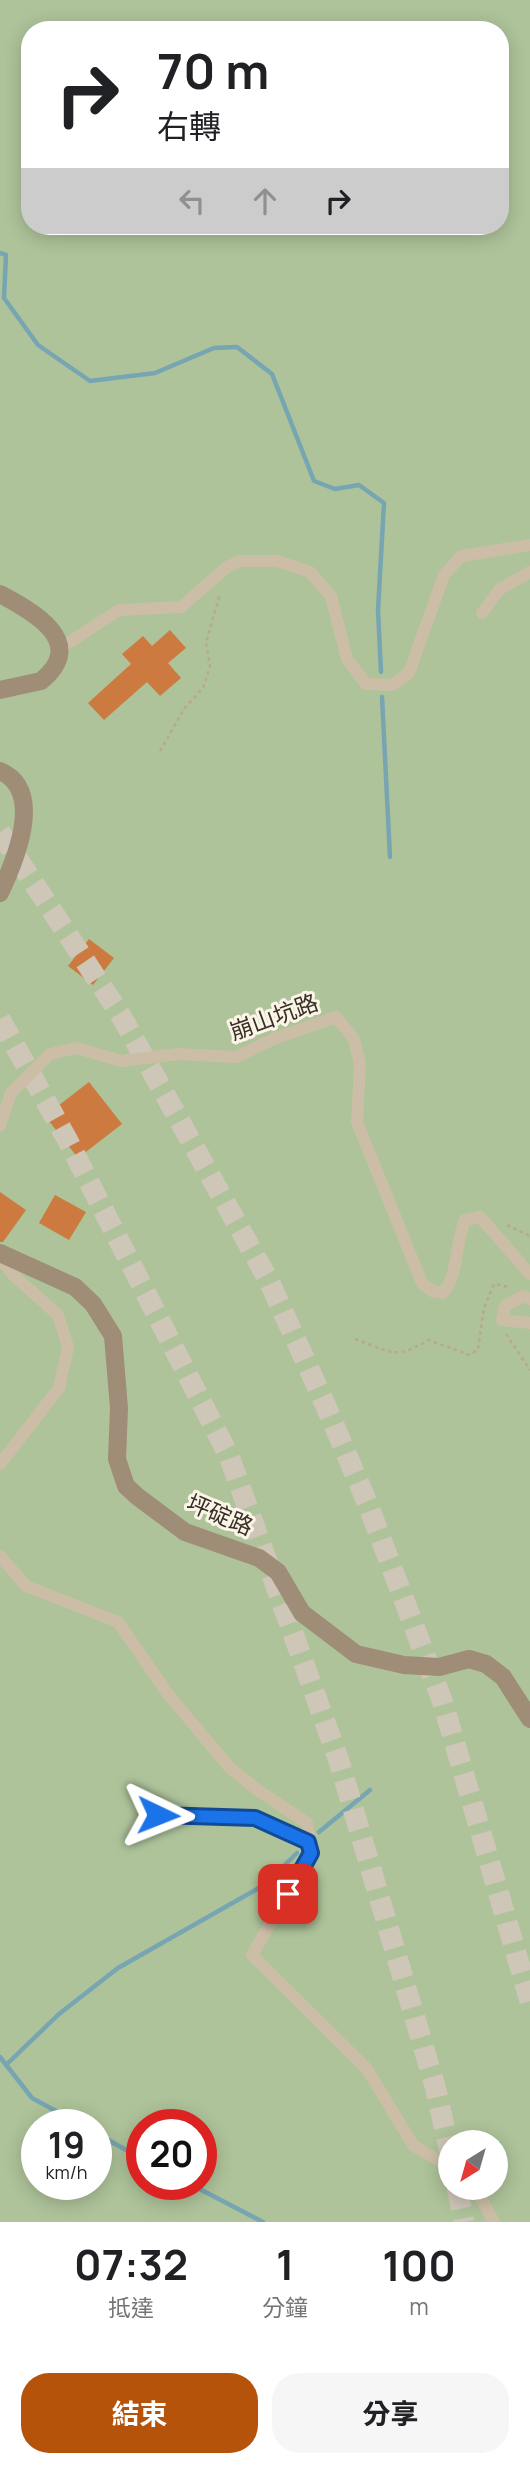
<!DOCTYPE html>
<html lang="zh-TW">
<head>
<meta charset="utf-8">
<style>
	body { margin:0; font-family:Manrope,"Noto Sans TC",sans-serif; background:#f6f6f6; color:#202124; height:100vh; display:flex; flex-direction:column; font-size:26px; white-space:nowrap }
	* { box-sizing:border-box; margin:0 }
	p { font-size:23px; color:#757577 }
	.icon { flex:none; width:38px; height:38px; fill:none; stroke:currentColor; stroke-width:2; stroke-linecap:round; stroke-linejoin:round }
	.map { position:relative; height:2222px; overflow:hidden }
	.sheet { display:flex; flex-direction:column; background:#fff; flex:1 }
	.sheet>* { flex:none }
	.guide { position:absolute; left:21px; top:21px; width:488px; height:214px; border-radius:28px; box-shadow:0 4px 18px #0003; background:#fff; color:#202124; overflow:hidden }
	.needle { width:46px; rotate:217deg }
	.controls { position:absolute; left:438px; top:2130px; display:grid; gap:14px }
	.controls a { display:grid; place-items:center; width:70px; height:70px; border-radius:50%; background:#fff; box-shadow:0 4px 18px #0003; font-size:35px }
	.speed { position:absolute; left:21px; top:2109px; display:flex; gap:14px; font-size:35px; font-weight:700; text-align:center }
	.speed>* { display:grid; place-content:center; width:91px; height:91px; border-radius:50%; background:#fff; box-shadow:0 4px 18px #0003; line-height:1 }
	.speed small { font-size:18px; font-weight:400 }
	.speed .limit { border:10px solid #d22; background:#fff; color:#111 }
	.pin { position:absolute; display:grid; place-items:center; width:60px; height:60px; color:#fff; margin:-30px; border-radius:14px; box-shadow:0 4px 10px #0006 }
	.me { position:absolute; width:77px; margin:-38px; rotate:92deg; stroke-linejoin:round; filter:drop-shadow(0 0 5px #0008) }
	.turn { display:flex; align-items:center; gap:24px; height:147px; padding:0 21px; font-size:32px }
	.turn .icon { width:91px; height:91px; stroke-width:2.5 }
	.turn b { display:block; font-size:49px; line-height:60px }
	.lanes { display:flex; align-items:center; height:66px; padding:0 21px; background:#0003; justify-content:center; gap:35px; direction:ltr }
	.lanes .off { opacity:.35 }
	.eta { display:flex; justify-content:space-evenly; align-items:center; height:119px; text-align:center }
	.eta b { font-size:42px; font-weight:700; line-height:49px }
	.action { display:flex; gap:14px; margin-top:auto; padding:14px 21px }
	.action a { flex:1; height:80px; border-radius:28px; background:#b45309; color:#fff; font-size:28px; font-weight:700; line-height:80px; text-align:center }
	.action a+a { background:#f6f6f6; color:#202124 }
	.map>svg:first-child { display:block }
	.green { fill:#aec39a; fill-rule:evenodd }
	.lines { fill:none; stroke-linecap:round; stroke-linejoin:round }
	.stream { stroke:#78a5b2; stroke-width:4.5 }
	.building { fill:#cd7a40 }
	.motorway-tunnel { stroke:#cec6b7; stroke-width:21; stroke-dasharray:21 10; stroke-linecap:butt }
	.path { stroke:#b8a890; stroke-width:2.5; stroke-dasharray:3.5 3.5; stroke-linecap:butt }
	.service { stroke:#ccbea6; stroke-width:6 }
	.minor { stroke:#ccbea6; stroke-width:12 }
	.secondary { stroke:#a08d77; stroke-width:18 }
	.route-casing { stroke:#114b97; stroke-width:18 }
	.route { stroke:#1a73e8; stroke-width:12 }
	.labels { text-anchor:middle; stroke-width:6; stroke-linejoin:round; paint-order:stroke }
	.street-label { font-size:23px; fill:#382f27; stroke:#fbf5e8 }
</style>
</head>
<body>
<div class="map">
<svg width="530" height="2222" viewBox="0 0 530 2222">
	<rect width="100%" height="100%" fill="#f3ecdb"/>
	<path class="green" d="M0,0h530v2222h-530zM30,30h470v196h-470zM37,2124h59v60h-59zM142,2124h59v60h-59zM450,2142h45v46h-45z"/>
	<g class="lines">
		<g class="stream">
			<path d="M0,253l6,2 -2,43 34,47 52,36 65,-8 59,-25 23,-1 35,27 42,107 21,8 24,-4 25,18 -6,107 3,62"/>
			<path d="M382,697l8,160"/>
			<path d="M319,1832l51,-42"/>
			<path d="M0,2057l32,41 48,26"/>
			<path d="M6,2065l53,-51 59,-46 146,-83 33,-32"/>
			<path d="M96,2133l46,26"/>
			<path d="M190,2184l73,38"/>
		</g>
	</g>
	<g class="building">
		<path d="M170,630l16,18 -18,15 13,15 -21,18 -13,-14 -43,38 -16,-17 43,-39 -9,-10 21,-18 9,10z"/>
		<path d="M89,939l25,19 -21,27 -25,-19z"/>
		<path d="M89,1082l33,42 -44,34 -33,-42z"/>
		<path d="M0,1192l26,18 -23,32h-3z"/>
		<path d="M55,1195l31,17 -17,28 -30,-17z"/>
	</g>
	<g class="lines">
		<g class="motorway-tunnel">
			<path d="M0,832l120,182 149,267 56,123 42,98 76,201 87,298"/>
			<path d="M0,1019l67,120 162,317 110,305 96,325 15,66"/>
			<path d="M457,2188l7,34"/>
		</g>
		<g class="path">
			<path d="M160,751l24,-42 19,-21 7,-22 -4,-23 14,-49"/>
			<path d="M507,1225l23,11"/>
			<path d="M506,1334l24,36"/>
			<path d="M355,1339c34,12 40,22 73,1l42,15 8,-6 6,-41 10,-24 15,3"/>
		</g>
		<path class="service" d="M158,1815l97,3 53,24"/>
		<g class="minor">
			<path d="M482,613l18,-24 30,-17"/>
			<path d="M59,649l60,-39 62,-3 46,-40 13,-6h37l33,11 21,24 16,63 19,25 26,1 17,-12 35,-98 17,-19 69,-11"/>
			<path d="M0,1126l11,-33 39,-39 27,-6 44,13 57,-7 58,3 40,-19 60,-21 18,22 6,25 -3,58 65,161 10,8 11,2c16,-19 12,-50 22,-73l15,-3 50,57"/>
			<path d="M0,1258l13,17 45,40 10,32 -9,41 -59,76"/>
			<path d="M530,1299l-7,-3 -18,10 -3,14 28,3"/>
			<path d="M0,1556l26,30 92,36 50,72 61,73 30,24 48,32 4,30 -59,102 115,114 46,76 37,23"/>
			<path d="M475,2188l19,34"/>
		</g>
		<g class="secondary">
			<path d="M0,594c32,17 89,48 41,87l-41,9"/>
			<path d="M0,771c46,20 14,92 0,122"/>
			<path d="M0,1253l75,34 18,17 20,32 6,72 -2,51 9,27 12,11 47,35 74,26 19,14 24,41 54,41 48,11 35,2 30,-8 17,5 17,13 27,42"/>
		</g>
	</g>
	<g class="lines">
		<g class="route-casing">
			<path id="route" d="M158,1815l97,3 53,24 3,11 -23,41"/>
		</g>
		<use href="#route" class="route"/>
	</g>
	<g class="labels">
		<g class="street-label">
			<text transform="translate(274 1017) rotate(-20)" y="8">崩山坑路</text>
			<text transform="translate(220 1515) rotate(23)" y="8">坪碇路</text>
		</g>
	</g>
</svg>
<div class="controls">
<a><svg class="needle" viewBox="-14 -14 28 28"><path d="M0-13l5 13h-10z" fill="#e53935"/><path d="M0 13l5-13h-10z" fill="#757577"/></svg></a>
</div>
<div class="speed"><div>19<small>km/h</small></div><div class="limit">20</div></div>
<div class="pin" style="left:288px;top:1894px;background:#d93025"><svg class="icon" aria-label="arrive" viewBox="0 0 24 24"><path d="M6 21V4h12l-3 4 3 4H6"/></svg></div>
<svg class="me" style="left:158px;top:1815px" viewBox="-20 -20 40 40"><path d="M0-17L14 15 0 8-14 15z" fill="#1a73e8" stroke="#fff" stroke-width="4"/></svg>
<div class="guide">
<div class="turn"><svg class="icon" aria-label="right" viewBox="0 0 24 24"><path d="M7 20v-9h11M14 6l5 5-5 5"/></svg><div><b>70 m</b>右轉</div></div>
<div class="lanes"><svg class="icon off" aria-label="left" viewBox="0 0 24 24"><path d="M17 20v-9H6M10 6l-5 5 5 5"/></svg><svg class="icon off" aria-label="ahead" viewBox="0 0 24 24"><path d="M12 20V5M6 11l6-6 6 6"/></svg><svg class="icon" aria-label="right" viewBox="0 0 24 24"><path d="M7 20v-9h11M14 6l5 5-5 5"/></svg></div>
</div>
</div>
<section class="sheet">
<div class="eta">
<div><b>07:32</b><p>抵達</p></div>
<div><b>1</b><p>分鐘</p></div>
<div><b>100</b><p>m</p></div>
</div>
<div class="action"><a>結束</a><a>分享</a></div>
</section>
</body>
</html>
